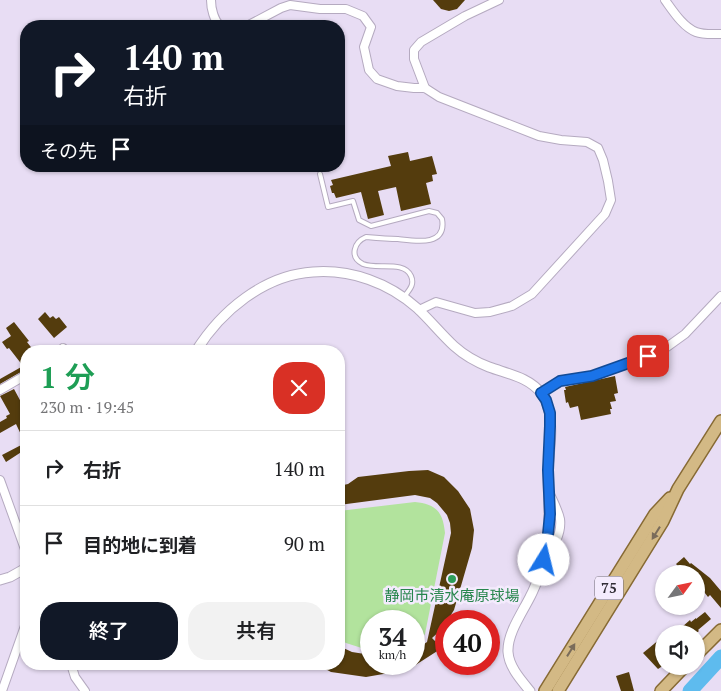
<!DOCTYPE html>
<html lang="ja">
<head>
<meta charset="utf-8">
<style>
	body { margin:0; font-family:"PT Serif","Noto Sans JP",serif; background:#f2f2f2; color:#202124; height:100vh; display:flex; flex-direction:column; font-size:19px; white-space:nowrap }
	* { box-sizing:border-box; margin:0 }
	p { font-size:16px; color:#757577 }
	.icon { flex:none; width:28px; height:28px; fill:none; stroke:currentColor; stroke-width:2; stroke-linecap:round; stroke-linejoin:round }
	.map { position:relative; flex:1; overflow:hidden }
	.drawer { position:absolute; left:20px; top:345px; width:325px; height:325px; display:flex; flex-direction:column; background:#fff; border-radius:20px; box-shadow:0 1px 4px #0004 }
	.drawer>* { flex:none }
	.banner { position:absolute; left:20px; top:20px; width:325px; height:152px; border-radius:20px; box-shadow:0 1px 4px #0004; background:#111827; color:#fff; overflow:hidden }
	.needle { width:32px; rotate:57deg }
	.buttons { position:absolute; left:655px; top:565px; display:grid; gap:10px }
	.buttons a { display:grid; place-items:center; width:50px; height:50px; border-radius:50%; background:#fff; box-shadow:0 1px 4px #0004; font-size:25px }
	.speed { position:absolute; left:360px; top:610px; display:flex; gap:10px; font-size:25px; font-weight:700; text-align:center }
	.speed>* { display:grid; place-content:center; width:65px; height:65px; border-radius:50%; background:#fff; box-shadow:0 1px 4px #0004; line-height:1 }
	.speed small { font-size:12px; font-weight:400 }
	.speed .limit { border:8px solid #d22; background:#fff; color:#111 }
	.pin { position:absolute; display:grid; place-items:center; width:42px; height:42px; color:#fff; margin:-21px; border-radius:10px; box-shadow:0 2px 8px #0006 }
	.me { position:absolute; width:55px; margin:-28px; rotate:9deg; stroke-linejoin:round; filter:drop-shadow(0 0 4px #0008) }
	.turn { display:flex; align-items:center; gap:18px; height:105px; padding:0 20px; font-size:22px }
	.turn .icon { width:65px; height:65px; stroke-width:2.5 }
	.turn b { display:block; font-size:35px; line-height:42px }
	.then { display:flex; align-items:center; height:48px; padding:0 20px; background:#0003; gap:10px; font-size:19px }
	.round { display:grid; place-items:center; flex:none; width:52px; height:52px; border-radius:20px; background:#f2f2f2 }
	.overview { display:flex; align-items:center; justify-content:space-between; height:85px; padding:0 20px }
	h1 { font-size:30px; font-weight:600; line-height:38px; color:#1e9e55 }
	.primary-button { display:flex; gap:10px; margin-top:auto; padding:10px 20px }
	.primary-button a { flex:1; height:58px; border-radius:20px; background:#111827; color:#fff; font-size:20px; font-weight:600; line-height:58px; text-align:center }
	.primary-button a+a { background:#f2f2f2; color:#202124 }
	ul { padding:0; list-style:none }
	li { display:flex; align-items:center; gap:15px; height:75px; padding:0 20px; border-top:1px solid #e0e0e0 }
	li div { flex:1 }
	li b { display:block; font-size:19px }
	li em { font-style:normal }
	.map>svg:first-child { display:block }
	.green { fill:#b2e39d }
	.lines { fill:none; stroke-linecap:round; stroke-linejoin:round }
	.river { stroke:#5ebbee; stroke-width:15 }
	.building { fill:#543c0d }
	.service-casing { stroke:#b5aac0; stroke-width:6 }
	.minor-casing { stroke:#b5aac0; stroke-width:10 }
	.tertiary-casing { stroke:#b5aac0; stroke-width:11 }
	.primary-casing { stroke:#876a34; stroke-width:14 }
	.service { stroke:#fff; stroke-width:4 }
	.minor { stroke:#fff; stroke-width:8 }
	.tertiary { stroke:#fff; stroke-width:9 }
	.primary { stroke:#d3b985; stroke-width:11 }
	.oneway { fill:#7a6c5a }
	.route-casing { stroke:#114b97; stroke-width:12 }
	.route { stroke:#1a73e8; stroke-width:9 }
	.leisure-dot { fill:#2e9e5b; stroke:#f4ebfd; stroke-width:2 }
	.labels { text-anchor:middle; stroke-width:5; stroke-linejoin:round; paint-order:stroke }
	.shield { fill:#f4ebfd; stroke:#6c6672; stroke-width:1 }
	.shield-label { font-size:14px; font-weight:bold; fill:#312d36 }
	.leisure-label { font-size:15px; fill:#27864d; stroke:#f4ebfd }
</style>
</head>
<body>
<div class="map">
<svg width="721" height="691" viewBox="0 0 721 691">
	<rect width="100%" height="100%" fill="#e8ddf4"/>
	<path class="green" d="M415,502c22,2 28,11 30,31l-20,101c-3,5 -6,8 -11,11v-24h-43v30l-25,-8 -7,-4v-128z"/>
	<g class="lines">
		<path class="river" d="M690,691l31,-34"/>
	</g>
	<g class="building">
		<path d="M433,0h32l-8,9 -8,2 -8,-2z"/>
		<path d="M408,152l2,9 22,-5 5,18 -5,1 1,6 -7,2 5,21 -30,7 -5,-24 -18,4 6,24 -16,4 -7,-27 -25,6 -2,-5h-2l-2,-7 3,-1 -2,-5 60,-14 -3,-10z"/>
		<path d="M45,312l5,6 3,-2 3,3 3,-2 8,10 -13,11 -16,-19z"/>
		<path d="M14,322l15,19 -2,1 7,9h-8v18l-26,15v-5l23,-13 -14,-18 -2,1 -5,-7 9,-6 -5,-8z"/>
		<path d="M615,376l3,17 -4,1 2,7 -6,1 2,7h-2l1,5 -30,6 -3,-14 -8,2 -2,-6 -2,1 -2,-13h2l-1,-3z"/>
		<path d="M14,389l7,13 5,-3v50l-20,13 -4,-7 23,-12 -9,-19 -16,9v-11l7,-4 -1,-2 4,-2 -10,-18z"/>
		<path d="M428,470l16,7 14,14 12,18 4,21 -2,18 -18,62 -12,19 -10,9 10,10 -28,18v-15l13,-9 24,-109 -1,-10 -3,-8 -10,-12 -7,-5 -15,-3 -76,10v-19l9,-2 10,-7 51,-6z"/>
		<path d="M684,557l6,7 1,-1 19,15 11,13v17l-11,-13 -2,2 -7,-9 -5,4v-18h-11l-9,-10z"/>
		<path d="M705,612l6,7 -13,11 1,1 -4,3h-21l16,-14 1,2 5,-4v1z"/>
		<path d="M660,639l4,5v21l-6,4 -15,-16z"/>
		<path d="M339,646l13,6 19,3v9h43v1l-25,8 -23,4 -35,-5 -15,-8h23z"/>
		<path d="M629,672l5,19h-13l-5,-15z"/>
	</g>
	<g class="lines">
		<g class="service-casing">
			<path id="service" d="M320,174l8,33 25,-6 6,19 12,6 58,-15 8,2 5,6c5,28 -27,22 -44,20 -10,0 -21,-1 -32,-2 -12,5 -17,20 -3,27 14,6 41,-4 48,12 4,9 -2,14 -7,21"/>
		</g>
		<g class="minor-casing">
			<g id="minor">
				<path d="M211,0c0,9 3,20 9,26"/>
				<path d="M665,0c8,11 18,27 31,32 8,3 17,2 25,2"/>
				<path d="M247,26l34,-18 9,-3 30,4h26l17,7 8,11 -7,20 5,23 8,9 20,7 17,2h11l14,9 100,39 22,4 26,2 11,6 5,12 5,21 3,19 -6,14 -73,80 -20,12 -22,6 -15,1 -39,-11 -17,8"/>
				<path d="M425,88l-11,-29v-9l7,-8 44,-26 34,-16"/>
				<path d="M61,351l2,-3"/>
				<path d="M0,390l26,-15"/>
				<path d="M541,393l19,-12 31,-5 69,-24 25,-18 36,-38"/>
				<path d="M0,480l26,72"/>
				<path d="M545,559c8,-10 17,-26 15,-40 -2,-9 -7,-18 -11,-27"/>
				<path d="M71,664l4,13 10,14"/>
				<path d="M2,691l24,-68"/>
			</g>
		</g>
		<g class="tertiary-casing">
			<g id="tertiary">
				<path d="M196,351c25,-40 68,-76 117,-79 38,-3 76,11 104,36 13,12 24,26 37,38 10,9 22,16 35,21 19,7 40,10 53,27 4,6 6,11 7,17 4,20 0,41 -1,60 0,30 4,61 -4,91 -4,11 -8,24 -14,35 -8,16 -23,37 -22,55 1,15 13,28 22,39"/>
				<path d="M0,580l10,-3 16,-9"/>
			</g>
		</g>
		<g class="primary-casing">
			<g id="primary">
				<path d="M696,655l25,-25"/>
				<path d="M545,691l110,-177 15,-16"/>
				<path d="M558,691l105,-170 15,-32 43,-68"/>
				<path d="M661,691l24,-25"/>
			</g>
		</g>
		<use href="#service" class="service"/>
		<use href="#minor" class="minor"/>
		<use href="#tertiary" class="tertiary"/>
		<use href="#primary" class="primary"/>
	</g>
	<defs><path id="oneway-solid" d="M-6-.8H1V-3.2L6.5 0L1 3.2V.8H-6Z" transform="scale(1.25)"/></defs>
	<g class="oneway">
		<use href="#oneway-solid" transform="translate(656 533) rotate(122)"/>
		<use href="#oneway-solid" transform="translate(571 650) rotate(-58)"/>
	</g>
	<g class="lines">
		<g class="route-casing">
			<path id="route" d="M544,560l4,-26 2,-20 -2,-44 2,-44v-13l-4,-13 -5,-7 19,-12 32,-5 56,-20"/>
		</g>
		<use href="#route" class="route"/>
	</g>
	<circle class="leisure-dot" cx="452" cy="579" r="5"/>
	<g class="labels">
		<rect class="shield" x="595" y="576.5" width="28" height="23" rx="4"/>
		<g class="shield-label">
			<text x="609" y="593">75</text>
		</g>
		<g class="leisure-label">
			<text x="452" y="601">静岡市清水庵原球場</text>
		</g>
	</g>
</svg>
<div class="buttons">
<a><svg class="needle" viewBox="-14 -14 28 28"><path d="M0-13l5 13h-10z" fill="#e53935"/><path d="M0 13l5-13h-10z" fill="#757577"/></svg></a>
<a><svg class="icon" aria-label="sound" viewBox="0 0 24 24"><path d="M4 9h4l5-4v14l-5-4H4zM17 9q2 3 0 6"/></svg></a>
</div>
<div class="speed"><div>34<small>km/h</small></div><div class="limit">40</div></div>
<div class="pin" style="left:648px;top:356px;background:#d93025"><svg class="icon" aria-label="arrive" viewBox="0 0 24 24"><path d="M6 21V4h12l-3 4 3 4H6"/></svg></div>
<svg class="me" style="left:544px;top:560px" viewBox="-20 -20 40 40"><circle r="19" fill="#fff"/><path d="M0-13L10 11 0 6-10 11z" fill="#1a73e8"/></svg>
<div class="banner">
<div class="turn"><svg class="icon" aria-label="right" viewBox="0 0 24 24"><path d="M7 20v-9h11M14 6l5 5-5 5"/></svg><div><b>140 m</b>右折</div></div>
<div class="then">その先<svg class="icon" aria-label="arrive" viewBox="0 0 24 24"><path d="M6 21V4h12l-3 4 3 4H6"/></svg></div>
</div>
<section class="drawer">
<div class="overview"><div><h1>1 分</h1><p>230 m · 19:45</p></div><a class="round" style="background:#d93025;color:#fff"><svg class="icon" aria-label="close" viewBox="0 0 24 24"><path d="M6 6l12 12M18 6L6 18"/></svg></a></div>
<ul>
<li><svg class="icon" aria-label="right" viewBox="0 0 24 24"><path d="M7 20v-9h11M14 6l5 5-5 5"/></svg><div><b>右折</b></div><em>140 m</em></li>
<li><svg class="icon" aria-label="arrive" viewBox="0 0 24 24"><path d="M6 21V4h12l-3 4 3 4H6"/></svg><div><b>目的地に到着</b></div><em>90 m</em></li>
</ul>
<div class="primary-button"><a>終了</a><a>共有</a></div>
</section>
</div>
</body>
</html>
